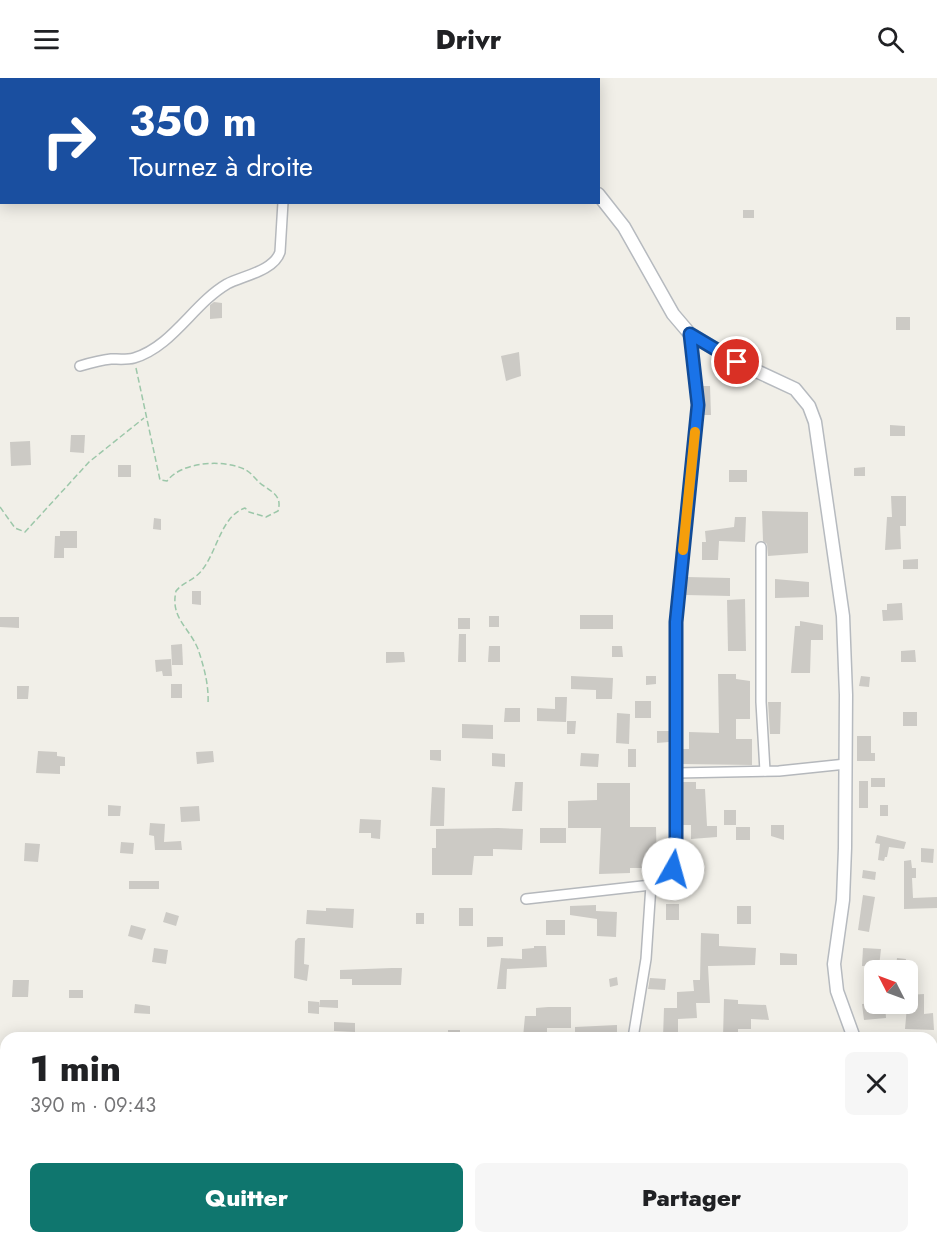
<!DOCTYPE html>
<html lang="fr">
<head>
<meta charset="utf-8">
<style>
	body { margin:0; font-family:Jost,sans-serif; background:#f6f6f6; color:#202124; height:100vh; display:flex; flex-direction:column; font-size:22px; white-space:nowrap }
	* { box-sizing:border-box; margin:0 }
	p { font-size:20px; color:#757577 }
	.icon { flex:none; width:33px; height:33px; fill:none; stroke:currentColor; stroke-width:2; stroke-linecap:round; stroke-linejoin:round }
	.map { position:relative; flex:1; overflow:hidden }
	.sheet { position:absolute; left:0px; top:954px; width:938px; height:212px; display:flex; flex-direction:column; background:#fff; border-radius:18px 18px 0 0; box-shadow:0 3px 15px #0003 }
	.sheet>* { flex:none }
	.banner { position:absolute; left:0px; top:0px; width:600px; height:126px; box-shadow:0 3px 15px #0003; background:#1a4fa0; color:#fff; overflow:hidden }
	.needle { width:39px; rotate:312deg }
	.controls { position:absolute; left:864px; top:882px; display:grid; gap:12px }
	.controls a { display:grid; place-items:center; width:54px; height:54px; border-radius:9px; background:#fff; box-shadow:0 3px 15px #0003; font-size:30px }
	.pin { position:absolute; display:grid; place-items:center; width:51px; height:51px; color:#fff; margin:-26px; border:3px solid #fff; border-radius:50%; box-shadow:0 2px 6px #0007 }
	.me { position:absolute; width:66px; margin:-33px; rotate:7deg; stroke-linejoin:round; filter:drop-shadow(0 0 4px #0008) }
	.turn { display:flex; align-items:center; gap:21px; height:126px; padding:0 30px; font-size:27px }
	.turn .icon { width:78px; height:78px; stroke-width:2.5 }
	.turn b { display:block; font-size:42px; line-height:51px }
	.round { display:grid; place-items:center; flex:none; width:63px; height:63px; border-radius:9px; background:#f6f6f6 }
	.head { display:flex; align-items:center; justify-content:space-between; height:102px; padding:0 30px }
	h1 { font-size:36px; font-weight:800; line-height:45px }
	.cta { display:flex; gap:12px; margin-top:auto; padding:12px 30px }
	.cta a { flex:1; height:69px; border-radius:9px; background:#0f766e; color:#fff; font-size:24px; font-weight:800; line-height:69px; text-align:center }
	.cta a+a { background:#f6f6f6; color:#202124 }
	header { display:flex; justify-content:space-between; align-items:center; height:78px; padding:0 30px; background:#fff; font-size:27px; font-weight:800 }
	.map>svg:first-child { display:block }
	.building { fill:#cccac5 }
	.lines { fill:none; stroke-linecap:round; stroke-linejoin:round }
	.street-casing { stroke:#b5b8bc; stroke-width:12 }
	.secondary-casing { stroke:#b6babf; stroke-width:15 }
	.path { stroke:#9cc7a9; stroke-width:1.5; stroke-dasharray:6 3; stroke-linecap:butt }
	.street { stroke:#fff; stroke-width:9 }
	.secondary { stroke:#fff; stroke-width:12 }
	.route-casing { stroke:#114b97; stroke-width:15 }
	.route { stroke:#1a73e8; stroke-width:10 }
	.slow { stroke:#f59e0b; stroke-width:10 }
</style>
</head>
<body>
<header><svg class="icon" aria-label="menu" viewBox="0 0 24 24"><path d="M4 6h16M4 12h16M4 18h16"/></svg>Drivr<svg class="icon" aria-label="search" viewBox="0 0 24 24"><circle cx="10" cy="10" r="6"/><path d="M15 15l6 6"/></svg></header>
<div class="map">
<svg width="937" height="1165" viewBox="0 0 937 1165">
	<rect width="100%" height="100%" fill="#f1efe8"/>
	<g class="building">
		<rect x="743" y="132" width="11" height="8"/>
		<path d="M214,224l8,1v15l-12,1v-14z"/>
		<rect x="896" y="239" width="14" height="13"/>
		<path d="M519,274l2,24 -15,5 -5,-25z"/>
		<path d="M703,308h7l1,29h-7z"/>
		<path d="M890,347l15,1v10h-15z"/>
		<path d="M71,357h14l-1,18 -14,-1z"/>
		<path d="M30,363l1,24 -20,1 -1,-24z"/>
		<rect x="118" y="387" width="13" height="12"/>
		<path d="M865,389v9h-11v-8z"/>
		<rect x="729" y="392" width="18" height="12"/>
		<path d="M891,418h15v30h-6l1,23 -16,1 2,-33h5z"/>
		<path d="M762,433l46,1v41l-40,3 -1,-12 -4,-3z"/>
		<path d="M735,439h11l-1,25 -26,-1 -1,19h-16v-18h4l-1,-11 29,-4z"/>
		<path d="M154,440l7,1v11l-8,-1z"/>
		<path d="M60,453h17v17h-13v10h-10l1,-22h5z"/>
		<path d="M918,481v10h-15v-9z"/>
		<path d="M687,499l43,1v18l-44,-1z"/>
		<path d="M775,501l34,3v15l-34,1z"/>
		<path d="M192,513h9v14l-9,-1z"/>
		<path d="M745,521l1,52h-18l-1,-51z"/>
		<path d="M902,525l1,17 -20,1 -1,-11h5v-6z"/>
		<rect x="580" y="537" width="33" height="14"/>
		<rect x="489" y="538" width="10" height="11"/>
		<path d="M0,539h19v11l-19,-1z"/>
		<rect x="458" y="540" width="12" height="11"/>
		<path d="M800,543l23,4v15h-12l-1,33h-19l4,-47h5z"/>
		<path d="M459,556h7v28h-8z"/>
		<path d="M182,566l1,21h-11l-1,-20z"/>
		<path d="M489,568h11v16h-12z"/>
		<path d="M612,568h10l1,11h-11z"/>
		<path d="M915,572l1,12h-15v-11z"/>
		<path d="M386,574h18l1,10 -19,1z"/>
		<path d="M171,581l1,17h-9l-1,-5 -6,1 -1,-12z"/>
		<path d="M718,596h18v5l14,2v38h-14v20h16v26l-69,-1v-15h6v-17l30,1z"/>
		<path d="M571,598l42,2 -1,21h-16v-9l-25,-1z"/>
		<path d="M646,598h10v8l-10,1z"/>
		<path d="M861,598l9,1 -1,10 -10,-1z"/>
		<rect x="171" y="606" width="11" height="14"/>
		<path d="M17,608h12l-1,13h-11z"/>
		<path d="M555,619h12l-1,25 -29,-1v-13l18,1z"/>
		<rect x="635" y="623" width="16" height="17"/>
		<path d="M768,624h13l-1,32h-10z"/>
		<path d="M505,630h15v14h-16z"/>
		<rect x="903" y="634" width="14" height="14"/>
		<path d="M617,635l13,1 -1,30 -13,-1z"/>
		<path d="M567,643h9l-1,13h-8z"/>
		<path d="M462,646l31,1v14l-31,-1z"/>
		<path d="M657,653h12v11l-12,1z"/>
		<path d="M857,658h14v17h4v8h-18z"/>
		<rect x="628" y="671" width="8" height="18"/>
		<path d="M430,672h11v11l-11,-1z"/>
		<path d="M38,673l19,1v4l8,1v9h-5v8l-24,-1z"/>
		<path d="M213,673l1,11 -17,2 -1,-12z"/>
		<path d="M492,675l13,1v13l-13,-1z"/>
		<path d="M581,675l18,1 -1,13 -18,-1z"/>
		<rect x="871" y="700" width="14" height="9"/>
		<rect x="859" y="703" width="9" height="27"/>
		<path d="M515,704h8l-1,29h-10z"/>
		<path d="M683,704h13v7h9l2,37h10v11l-26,2v-14h-8z"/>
		<path d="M597,705h33v44h26l1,41h-27v5l-31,1 2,-46h-33v-27l29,-1z"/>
		<path d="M432,709l13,1 -1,38h-14z"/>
		<path d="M108,727l13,1 -1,10h-12z"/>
		<rect x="880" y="727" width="8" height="11"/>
		<path d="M199,728l1,15 -19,1 -1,-15z"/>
		<rect x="724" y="732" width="12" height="15"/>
		<path d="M360,741l21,1 -1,19 -9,-1v-5h-12z"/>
		<path d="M150,745l15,1 -1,18 17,-1 1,9h-27l-1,-14 -5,-1z"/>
		<path d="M771,747h13v15l-13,-4z"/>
		<rect x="736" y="749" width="14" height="13"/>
		<path d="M498,750l25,1 -1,21 -29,-1v7h-19l-2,19h-40v-27h4v-19z"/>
		<rect x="540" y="750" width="26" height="15"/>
		<path d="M877,757l29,7 -2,7 -15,-2 -2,10h-2l-1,4 -6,-1 2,-16 -5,-1z"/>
		<path d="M121,764l13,1 -1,11 -13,-1z"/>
		<path d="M25,765l15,1 -2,18 -14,-1z"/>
		<path d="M921,770l13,1 -1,14 -12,-1z"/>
		<path d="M911,782l1,8h4v10h-4l1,20 24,-1v11l-33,1v-48z"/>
		<path d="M863,792l13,2 -1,8 -13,-2z"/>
		<rect x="129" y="803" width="30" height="8"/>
		<path d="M863,817l12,2 -6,35 -11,-2z"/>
		<rect x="666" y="826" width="13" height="16"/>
		<path d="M596,827v6l21,1 -1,25 -19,-1v-17l-27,-4v-9z"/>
		<rect x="737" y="828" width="14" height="18"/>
		<path d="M326,830l28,1 -1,19 -47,-4 1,-14 19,1z"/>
		<rect x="459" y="830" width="14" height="18"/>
		<path d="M166,834l13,4 -3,10 -13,-4z"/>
		<rect x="416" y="835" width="8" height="11"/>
		<rect x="546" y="842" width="19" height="15"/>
		<path d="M131,847l15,4 -4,11 -14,-4z"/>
		<path d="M701,855l18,1v12l37,2 -1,17 -47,1 2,37h-14l1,15 -19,1v19h-15l1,-30h13v-16l17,-1 -1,-11h7z"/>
		<path d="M487,859h16v9l-16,1z"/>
		<path d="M298,860h7l-1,26 5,1 -2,16 -13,-3 1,-37z"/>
		<path d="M534,868h12l1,21 -40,2 -1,20h-9l4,-31 21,1v-10l12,-1z"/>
		<path d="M154,870l14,2 -2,14 -14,-2z"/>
		<path d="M863,870l18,1 -2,18 -17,-1z"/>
		<path d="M780,875l17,1v11h-17z"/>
		<path d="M897,880l9,1 -2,10 -8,-1z"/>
		<path d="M392,890h10l-1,17h-49v-6h-12v-9z"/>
		<path d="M617,899l1,8 -8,2 -1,-8z"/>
		<path d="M650,900l16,1 -1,11 -17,-1z"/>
		<path d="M13,902h16l-1,17h-16z"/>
		<rect x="69" y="912" width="14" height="8"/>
		<path d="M924,916v20l9,-1 1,17 -29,-1 3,-34z"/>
		<path d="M724,921l14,1v4l28,1 3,15 -18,-1v10h-13v9h-15z"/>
		<path d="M320,922h18v8l-19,-1z"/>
		<path d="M308,923l11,1v12l-11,-1z"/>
		<path d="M874,925l11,1 1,14 -22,2 -2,-16z"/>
		<path d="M135,926l15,2v8l-16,-1z"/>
		<path d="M548,929h23v21h-24v10l-24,-1 2,-21h11v-8z"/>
		<path d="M334,944l21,1v9l-21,-1z"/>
		<path d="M617,947v13h-42v-11z"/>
		<rect x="448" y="952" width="12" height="8"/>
	</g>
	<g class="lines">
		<g class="street-casing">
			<g id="street">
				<path d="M275,2v-2"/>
				<path d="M80,288c10,-3 21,-6 31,-7 7,0 16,1 23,-1 39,-12 59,-54 93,-74 15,-8 47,-13 53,-32l3,-50"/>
				<path d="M761,469v155l4,69"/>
				<path d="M676,695l103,-2 67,-7"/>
				<path d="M526,821l125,-14c20,-5 24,-19 25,-37v-225l22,-218 -8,-71"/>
				<path d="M633,960l13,-79 5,-74"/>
				<path d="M932,1075h1"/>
			</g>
		</g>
		<g class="secondary-casing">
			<g id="secondary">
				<path d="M476,0l2,2"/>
				<path d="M598,116l26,33 49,87 17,20 47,28 58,27 14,17 6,16 28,194 3,79 -1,153 -2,52 -9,64 3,27 17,47"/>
				<path d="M850,1160l1,5"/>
			</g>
		</g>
		<g class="path">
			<path d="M136,290l24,112 7,1c15,-20 58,-22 79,-11 7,4 11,12 18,16 10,7 18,11 14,25l-12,6 -17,-5 -4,-4c-24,8 -28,44 -43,62 -7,10 -19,12 -26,21 -6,27 13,36 22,58 6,18 11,36 10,55"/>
			<path d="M0,429l15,21 10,4 64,-70 55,-44"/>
		</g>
		<use href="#street" class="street"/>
		<use href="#secondary" class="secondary"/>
	</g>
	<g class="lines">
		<g class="route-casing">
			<path id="route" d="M673,791l3,-21v-226l22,-217 -8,-71 47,28"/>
		</g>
		<use href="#route" class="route"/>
		<path class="slow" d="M683,472l12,-118"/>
	</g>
</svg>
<div class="controls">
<a><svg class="needle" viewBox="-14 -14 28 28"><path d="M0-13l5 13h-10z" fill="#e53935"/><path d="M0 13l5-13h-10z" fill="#757577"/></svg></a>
</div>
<div class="pin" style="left:737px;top:284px;background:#d93025"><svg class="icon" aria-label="arrive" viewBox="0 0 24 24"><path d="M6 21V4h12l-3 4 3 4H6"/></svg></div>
<svg class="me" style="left:673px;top:791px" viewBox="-20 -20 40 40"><circle r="19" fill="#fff"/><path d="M0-13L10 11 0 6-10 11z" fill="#1a73e8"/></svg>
<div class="banner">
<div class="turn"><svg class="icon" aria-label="right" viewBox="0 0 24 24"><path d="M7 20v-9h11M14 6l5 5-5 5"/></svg><div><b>350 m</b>Tournez à droite</div></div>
</div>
<section class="sheet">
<div class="head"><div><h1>1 min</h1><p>390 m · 09:43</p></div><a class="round"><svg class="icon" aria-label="close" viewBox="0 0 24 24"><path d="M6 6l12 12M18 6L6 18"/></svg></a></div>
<div class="cta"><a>Quitter</a><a>Partager</a></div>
</section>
</div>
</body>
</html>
